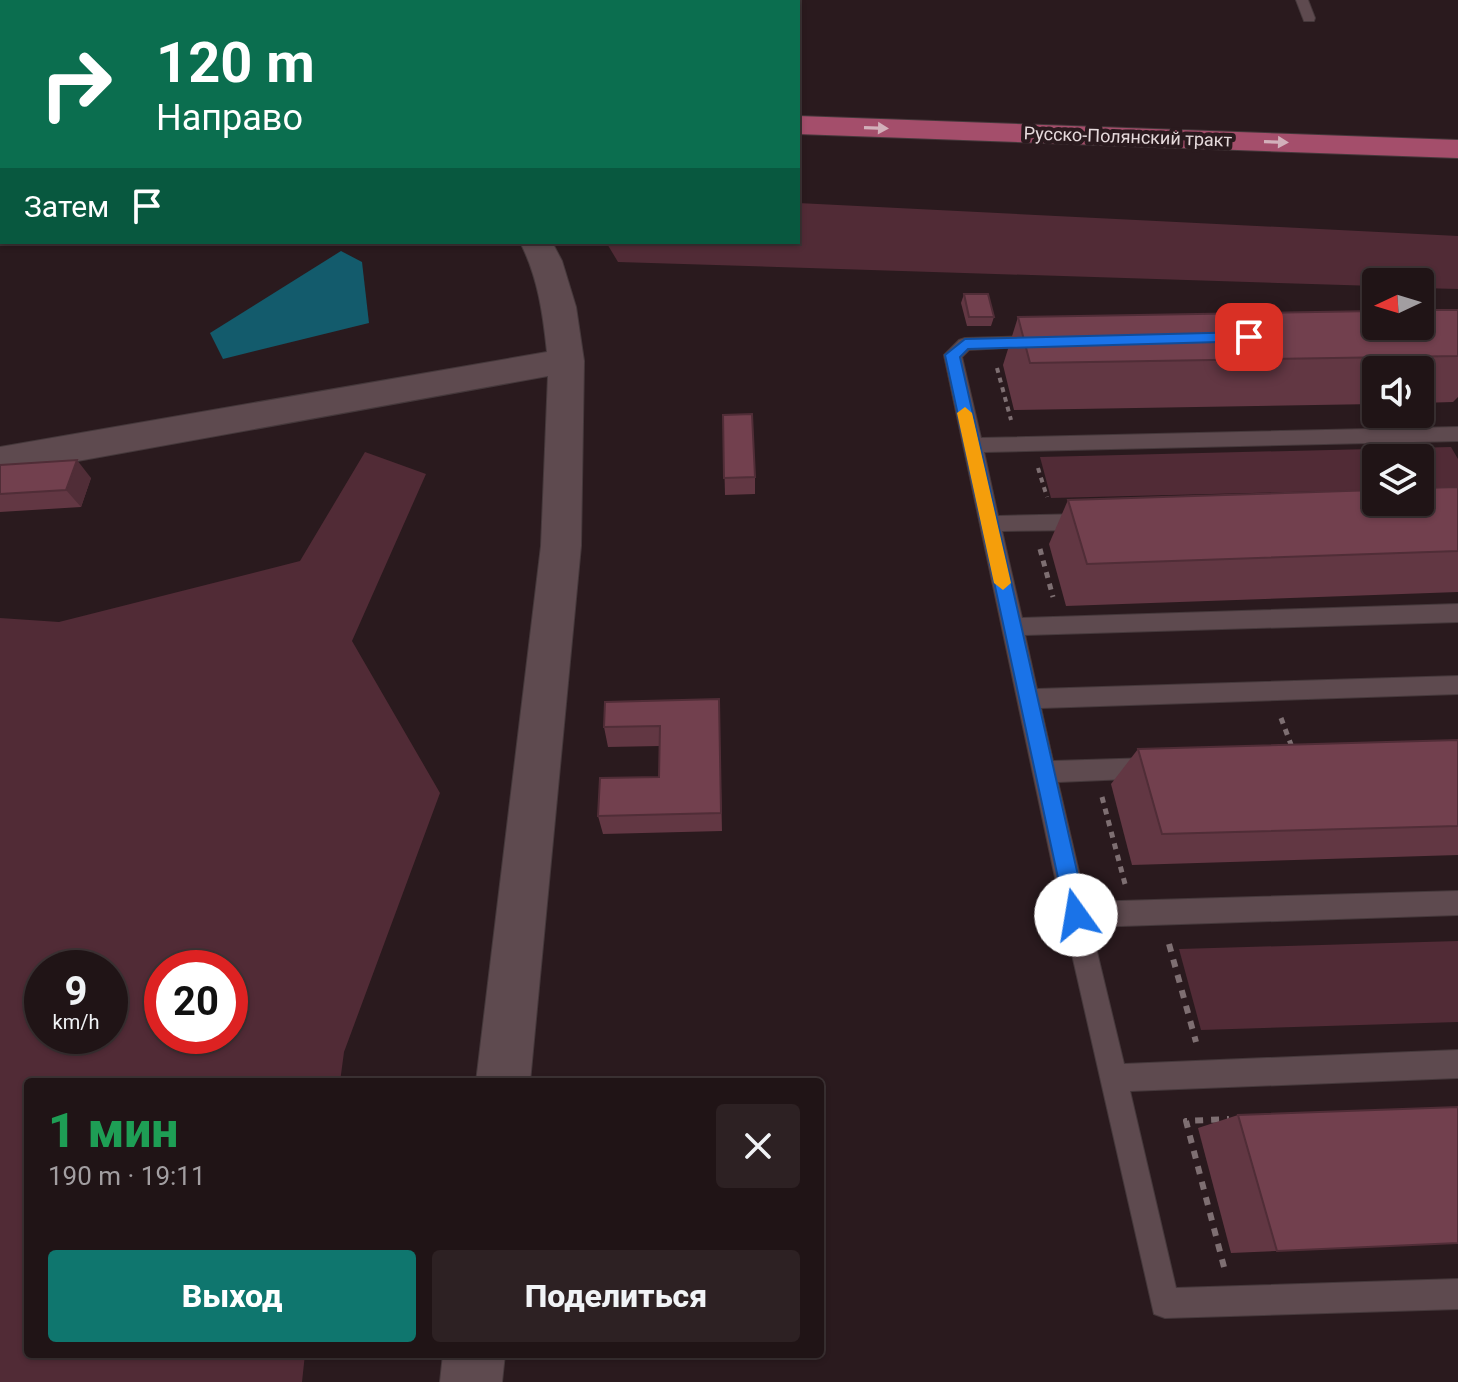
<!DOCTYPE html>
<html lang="ru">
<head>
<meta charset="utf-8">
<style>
	body { margin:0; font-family:Roboto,sans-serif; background:#2d2123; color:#f1f3f6; height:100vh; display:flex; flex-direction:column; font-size:30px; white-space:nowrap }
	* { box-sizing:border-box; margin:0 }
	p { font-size:26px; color:#a29ea1 }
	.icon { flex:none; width:44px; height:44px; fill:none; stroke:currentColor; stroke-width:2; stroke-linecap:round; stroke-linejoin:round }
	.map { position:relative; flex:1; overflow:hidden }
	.drawer { position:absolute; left:24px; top:1078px; width:800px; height:280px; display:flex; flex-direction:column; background:#201416; border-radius:8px; box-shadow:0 2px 6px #0004,0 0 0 2px #3d3335 }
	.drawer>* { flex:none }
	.hud { position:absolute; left:0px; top:0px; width:800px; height:244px; box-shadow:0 2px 6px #0004,0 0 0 2px #3d3335; background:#0b6e4f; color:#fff; overflow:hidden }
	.needle { width:52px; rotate:266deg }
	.buttons { position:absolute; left:1362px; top:268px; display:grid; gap:16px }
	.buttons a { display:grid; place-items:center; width:72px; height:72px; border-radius:8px; background:#201416; box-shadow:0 2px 6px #0004,0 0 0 2px #3d3335; font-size:40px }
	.speed { position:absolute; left:24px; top:950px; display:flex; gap:16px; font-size:40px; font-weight:700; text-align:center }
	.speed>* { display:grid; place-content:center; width:104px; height:104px; border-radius:50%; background:#201416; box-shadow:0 2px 6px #0004,0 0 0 2px #3d3335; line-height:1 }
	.speed small { font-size:20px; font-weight:400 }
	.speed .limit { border:12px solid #d22; background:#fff; color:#111 }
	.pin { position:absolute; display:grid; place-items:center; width:68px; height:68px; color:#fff; margin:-34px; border-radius:16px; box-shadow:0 4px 12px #0006 }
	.me { position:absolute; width:88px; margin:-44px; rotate:347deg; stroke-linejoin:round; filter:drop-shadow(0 0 6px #0008) }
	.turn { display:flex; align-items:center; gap:28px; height:168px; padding:0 24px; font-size:36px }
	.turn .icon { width:104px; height:104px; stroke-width:2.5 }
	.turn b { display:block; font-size:56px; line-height:68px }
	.then { display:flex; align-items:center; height:76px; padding:0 24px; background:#0003; gap:16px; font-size:30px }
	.round { display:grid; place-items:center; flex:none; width:84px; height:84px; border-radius:8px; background:#2d2123 }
	.head { display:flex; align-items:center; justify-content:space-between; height:136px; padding:0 24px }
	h1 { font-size:48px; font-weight:800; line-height:60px; color:#1e9e55 }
	.cta { display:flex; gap:16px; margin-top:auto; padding:16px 24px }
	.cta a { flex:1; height:92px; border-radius:8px; background:#0f766e; color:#fff; font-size:32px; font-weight:800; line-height:92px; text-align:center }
	.cta a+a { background:#2d2123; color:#f1f3f6 }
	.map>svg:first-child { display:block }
	.green { fill:#512b36; fill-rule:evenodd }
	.water { fill:#135b6c }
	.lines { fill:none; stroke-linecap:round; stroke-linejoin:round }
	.lane-casing { stroke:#45383b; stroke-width:2 }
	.street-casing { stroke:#45383b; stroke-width:2 }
	.primary-casing { stroke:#45383b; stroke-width:2 }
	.path-far3 { stroke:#7e6f72; stroke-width:3; stroke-dasharray:4 4; stroke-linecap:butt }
	.path-far2 { stroke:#7e6f72; stroke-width:4; stroke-dasharray:5 5; stroke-linecap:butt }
	.path-far1 { stroke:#7e6f72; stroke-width:5; stroke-dasharray:6 6; stroke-linecap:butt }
	.path { stroke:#7e6f72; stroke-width:6; stroke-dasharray:8 8; stroke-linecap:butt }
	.lane { fill:#5e4a4f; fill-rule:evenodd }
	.street { fill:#5e4a4f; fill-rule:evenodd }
	.primary { fill:#a44e6b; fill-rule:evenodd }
	.wall { fill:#623743 }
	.shaded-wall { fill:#502d37 }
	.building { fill:#72404e; stroke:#502d37; stroke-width:2 }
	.oneway { fill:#d2b0ba }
	.route { fill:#1a73e8; stroke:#114b97; stroke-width:2 }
	.slow { fill:#f59e0b }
	.labels { text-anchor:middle; stroke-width:8; stroke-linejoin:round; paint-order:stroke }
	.far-street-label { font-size:18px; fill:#e6dadc; stroke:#2a1a1e }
</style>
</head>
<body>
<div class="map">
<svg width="1458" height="1382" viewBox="0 0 1458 1382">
	<rect width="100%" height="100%" fill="#2a1a1e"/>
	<g class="green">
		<path d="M0,0h324l3,2h-325l-2,24z"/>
		<path d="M798,203l660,33v53l-38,-1v-6h-44v4l-758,-24 -12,-20h192z"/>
		<path d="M1451,447l7,12v29l-38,1v-31h-44v32l-325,8 -11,-41z"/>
		<path d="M365,452l61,22 -74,167 88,152 -96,259 -4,30h-312v272h277l-3,28h-302v-764l59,4 241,-61zM110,968v68h-68v-68zM230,968v68h-68v-68z"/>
		<path d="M1458,941v81l-257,8 -22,-81z"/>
	</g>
	<path class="water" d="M341,251l21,11 7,61 -146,36 -13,-26z"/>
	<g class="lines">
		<g class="lane-casing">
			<g id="lane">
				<path d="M1296,0h12l7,18 -1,3h-10z"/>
				<path d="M1037,336l6,2 3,4 -3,4 -74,4 -7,7 19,81 477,-11v14l-474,11 14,64 90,-2 7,3 3,5 -3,5 -7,3 -86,1 20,87 436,-14v18l-433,13 12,54 421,-13v18l-417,14 12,53 98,-3 8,3 4,7 -4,7 -8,3 -93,4 28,120 372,-11v24l-367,12 33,137 334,-14v28l-328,13 46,197 282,-9v30l-293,9 -11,-4 -91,-399 -119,-560 15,-15 6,-2z"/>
			</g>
		</g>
		<g class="street-casing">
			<g id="street">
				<path d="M523,0h26l-28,2z"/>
				<path d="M520,242h32l10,19 14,46 8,54 -3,185 -51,536h-54l65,-536 7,-170 -548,99v-28l547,-95c-4,-38 -9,-75 -27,-110z"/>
				<path d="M443,1354h62l-3,28h-62z"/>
			</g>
		</g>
		<g class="primary-casing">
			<g id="primary">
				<rect x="0" y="81" width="2" height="17"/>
				<path d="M798,116l660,24v18l-660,-24z"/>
			</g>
		</g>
		<path class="path-far3" d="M258,2l4,-2"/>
		<g class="path-far2">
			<path d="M997,368l14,52"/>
			<path d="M1038,468l9,29"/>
		</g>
		<g class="path-far1">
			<path d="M1040,549l13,48"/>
			<path d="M1281,718l12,32"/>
			<path d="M1102,797l23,87"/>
		</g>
		<g class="path">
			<path d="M1169,944l27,98"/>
			<path d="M1224,1267l-38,-146 43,-2"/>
		</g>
		<use href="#lane" class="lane"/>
		<use href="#street" class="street"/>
		<use href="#primary" class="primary"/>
	</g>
	<g class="wall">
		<path d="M0,13h2v51l-2,2z"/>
		<path d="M964,294l30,23 -3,9h-24l-6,-23z"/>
		<path d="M1458,310v87l-5,5 -33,1v-33h-44v34l-362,6 -11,-45 15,-48z"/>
		<path d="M723,415l32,62v17l-30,1z"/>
		<path d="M0,465l91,13 -10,29 -81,5z"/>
		<path d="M1458,487v105l-392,14 -17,-62 19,-44z"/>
		<path d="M719,699l3,132 -119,3 -5,-18 61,-39 1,-31 -52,1 -4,-20z"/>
		<path d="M1458,740v115l-326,10 -21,-81 27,-35z"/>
		<path d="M1238,1115l220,128 -227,10 -33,-125z"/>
	</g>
	<g class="shaded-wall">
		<path d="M1,34l1,30 -2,2v-31z"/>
		<path d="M77,460l14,18 -10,29 -15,-17z"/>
	</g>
	<g class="building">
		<path d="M964,294h24l6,23h-25z"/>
		<path d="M1420,310h38v46l-428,7 -12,-46 358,-6v15h44z"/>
		<path d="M752,414l3,63 -31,1 -1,-63z"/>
		<path d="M77,460l-11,30 -66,4v-29z"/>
		<path d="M1458,487v64l-371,13 -19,-64 308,-10v12h44v-14z"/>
		<path d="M719,699l2,114 -123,3 2,-38 59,-1 1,-51 -56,1 1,-25z"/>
		<path d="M1458,740v86l-296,8 -24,-85z"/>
		<path d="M1458,1107v136l-181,8 -39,-136z"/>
	</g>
	<defs><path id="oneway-solid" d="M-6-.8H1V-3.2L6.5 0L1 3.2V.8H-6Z" transform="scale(2)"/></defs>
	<g class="oneway">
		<use href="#oneway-solid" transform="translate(876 128) rotate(2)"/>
		<use href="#oneway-solid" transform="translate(1276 142) rotate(2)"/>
	</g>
	<path class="route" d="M1249,332l7,5 -2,4 -286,8 -8,8 127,558 -3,8 -8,3 -7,-3 -3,-8 -121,-560 20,-16z"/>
	<path class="slow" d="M965,407l7,6 39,170 -8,7 -9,-7 -37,-170z"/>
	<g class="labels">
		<g class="far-street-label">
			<text transform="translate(1128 137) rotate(2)" y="6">Русско-Полянский тракт</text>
		</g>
	</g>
</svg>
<div class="buttons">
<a><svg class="needle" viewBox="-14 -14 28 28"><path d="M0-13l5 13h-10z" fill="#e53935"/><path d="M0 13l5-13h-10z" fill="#a29ea1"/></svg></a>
<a><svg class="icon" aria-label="sound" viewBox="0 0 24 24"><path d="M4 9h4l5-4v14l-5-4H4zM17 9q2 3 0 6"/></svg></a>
<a><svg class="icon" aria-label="layers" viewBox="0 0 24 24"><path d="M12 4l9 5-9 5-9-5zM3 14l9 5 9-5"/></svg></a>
</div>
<div class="speed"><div>9<small>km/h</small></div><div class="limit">20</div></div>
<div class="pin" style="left:1249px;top:337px;background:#d93025"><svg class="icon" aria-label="arrive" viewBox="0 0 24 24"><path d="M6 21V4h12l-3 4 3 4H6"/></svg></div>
<svg class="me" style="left:1076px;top:915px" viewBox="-20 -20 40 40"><circle r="19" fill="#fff"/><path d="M0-13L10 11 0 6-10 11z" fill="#1a73e8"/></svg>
<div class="hud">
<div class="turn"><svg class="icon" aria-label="right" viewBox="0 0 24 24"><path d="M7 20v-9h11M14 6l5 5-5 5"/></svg><div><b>120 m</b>Направо</div></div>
<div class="then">Затем<svg class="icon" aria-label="arrive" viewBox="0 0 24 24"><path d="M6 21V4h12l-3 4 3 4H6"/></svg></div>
</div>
<section class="drawer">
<div class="head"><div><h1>1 мин</h1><p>190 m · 19:11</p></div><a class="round"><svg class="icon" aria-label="close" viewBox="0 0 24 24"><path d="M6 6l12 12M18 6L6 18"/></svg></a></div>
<div class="cta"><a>Выход</a><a>Поделиться</a></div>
</section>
</div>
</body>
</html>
